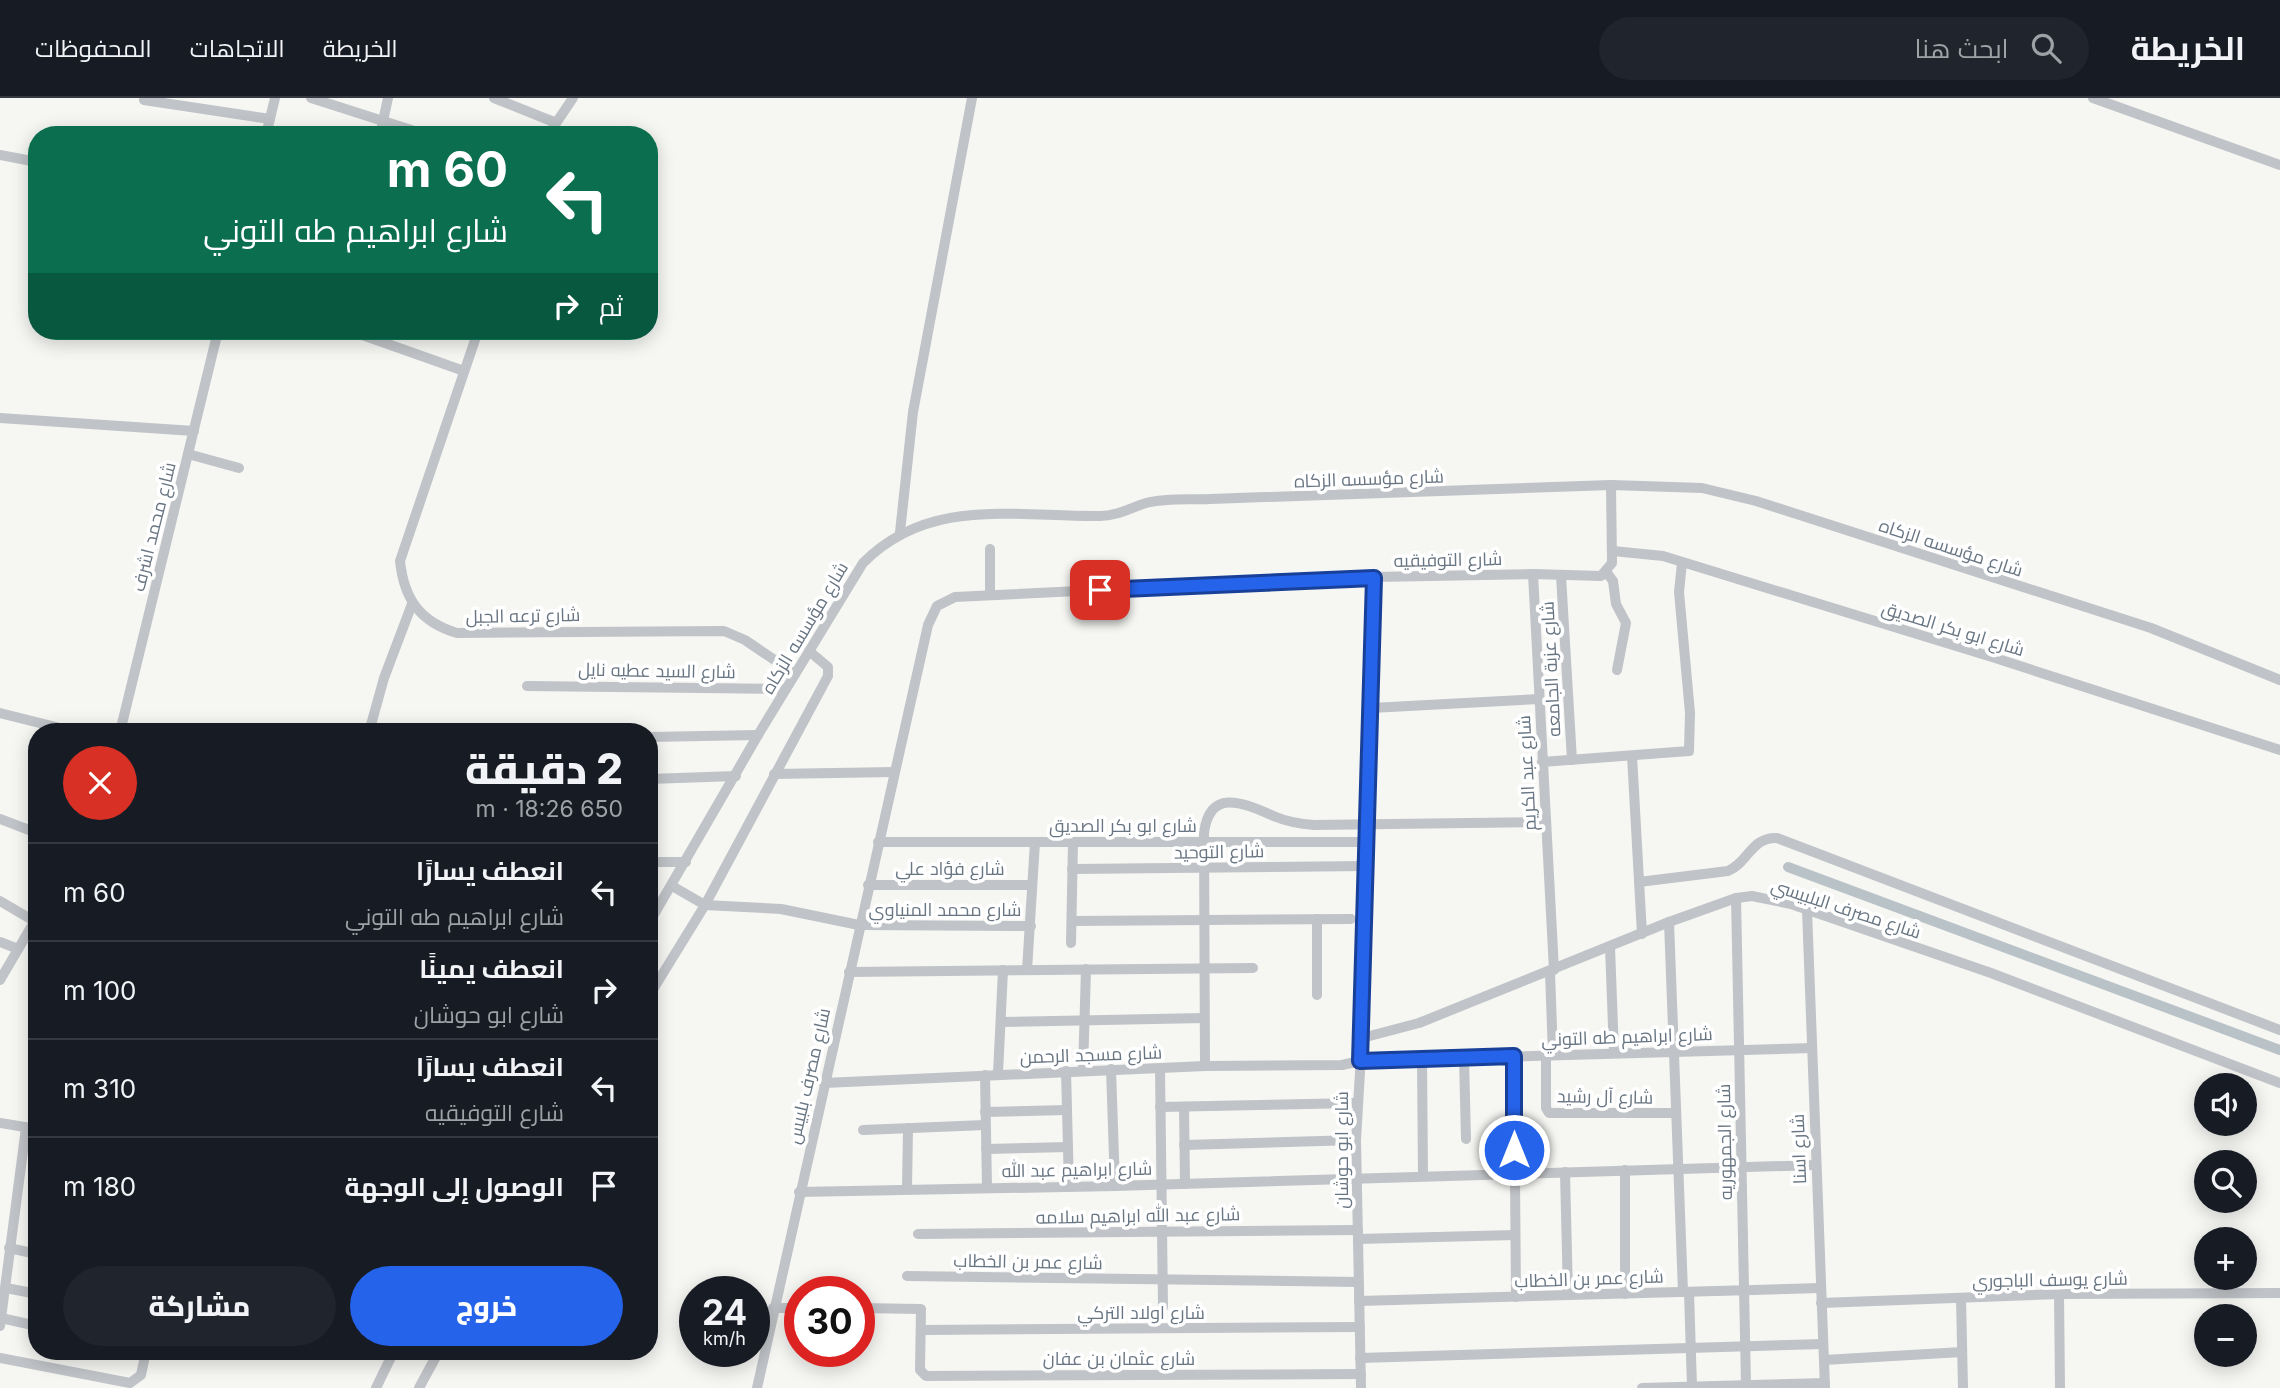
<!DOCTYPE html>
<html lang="ar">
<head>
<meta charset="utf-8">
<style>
	body { margin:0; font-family:Inter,Cairo,sans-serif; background:#20242c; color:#f1f3f6; direction:rtl; height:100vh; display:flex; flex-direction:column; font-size:26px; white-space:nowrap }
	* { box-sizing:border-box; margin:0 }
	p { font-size:23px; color:#9ea1a6 }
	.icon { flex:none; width:38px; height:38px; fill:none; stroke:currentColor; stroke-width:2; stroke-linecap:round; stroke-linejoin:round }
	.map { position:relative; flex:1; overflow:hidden; direction:ltr }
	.panel { position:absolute; left:28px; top:625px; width:630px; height:637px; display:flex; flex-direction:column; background:#171b24; border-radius:28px; box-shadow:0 4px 18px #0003; direction:rtl }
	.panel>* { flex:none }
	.hud { position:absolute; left:28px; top:28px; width:630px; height:214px; border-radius:28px; box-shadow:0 4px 18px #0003; direction:rtl; background:#0b6e4f; color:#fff; overflow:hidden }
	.tools { position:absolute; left:2194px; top:975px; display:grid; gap:14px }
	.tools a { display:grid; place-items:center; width:63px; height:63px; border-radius:50%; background:#171b24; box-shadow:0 4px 18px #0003; font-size:35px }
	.speed { position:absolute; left:679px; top:1178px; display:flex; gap:14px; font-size:35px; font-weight:700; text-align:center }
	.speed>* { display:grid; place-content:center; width:91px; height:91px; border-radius:50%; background:#171b24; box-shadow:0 4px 18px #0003; line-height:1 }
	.speed small { font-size:18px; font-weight:400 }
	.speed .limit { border:10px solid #d22; background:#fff; color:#111 }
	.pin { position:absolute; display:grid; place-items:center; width:60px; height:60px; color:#fff; margin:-30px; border-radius:14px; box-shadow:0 4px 10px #0006 }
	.me { position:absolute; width:77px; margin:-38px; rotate:0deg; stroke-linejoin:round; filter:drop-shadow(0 0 5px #0008) }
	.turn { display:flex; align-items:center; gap:24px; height:147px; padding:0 35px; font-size:32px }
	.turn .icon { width:91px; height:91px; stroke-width:2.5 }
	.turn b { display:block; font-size:49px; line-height:60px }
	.then { display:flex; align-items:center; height:66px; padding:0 35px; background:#0003; gap:14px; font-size:26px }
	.round { display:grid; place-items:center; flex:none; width:74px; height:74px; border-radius:37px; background:#20242c }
	.headline { display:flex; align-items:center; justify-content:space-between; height:119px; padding:0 35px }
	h1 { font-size:42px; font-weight:800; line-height:52px }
	.button { display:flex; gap:14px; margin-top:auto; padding:14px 35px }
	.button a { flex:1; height:80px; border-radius:42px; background:#2563eb; color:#fff; font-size:28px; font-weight:800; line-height:80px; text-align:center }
	.button a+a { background:#20242c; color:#f1f3f6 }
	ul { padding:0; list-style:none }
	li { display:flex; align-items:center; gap:21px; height:98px; padding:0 35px; border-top:2px solid #363941 }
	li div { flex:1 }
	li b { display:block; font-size:26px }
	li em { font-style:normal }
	header { display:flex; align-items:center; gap:42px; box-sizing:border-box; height:98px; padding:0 35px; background:#171b24; border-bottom:2px solid #363941 }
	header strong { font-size:33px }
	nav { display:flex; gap:38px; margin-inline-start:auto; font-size:24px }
	.search { width:490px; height:63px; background:#20242c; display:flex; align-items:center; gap:18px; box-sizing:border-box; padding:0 24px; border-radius:38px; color:#9ea1a6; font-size:26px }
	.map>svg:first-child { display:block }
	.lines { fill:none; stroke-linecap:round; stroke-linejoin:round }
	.canal { stroke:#b9c2c7; stroke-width:10 }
	.minor { stroke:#c0c3c7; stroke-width:10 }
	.route-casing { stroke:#184099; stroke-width:18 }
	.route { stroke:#2563eb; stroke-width:12 }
	.labels { text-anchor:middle; stroke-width:7; stroke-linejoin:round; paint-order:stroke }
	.street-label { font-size:18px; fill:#687582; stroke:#fff }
</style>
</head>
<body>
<header>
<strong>الخريطة</strong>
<div class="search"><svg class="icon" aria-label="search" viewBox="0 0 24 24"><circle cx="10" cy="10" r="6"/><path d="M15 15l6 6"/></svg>ابحث هنا</div>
<nav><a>الخريطة</a><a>الاتجاهات</a><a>المحفوظات</a></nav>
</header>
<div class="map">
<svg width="2280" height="1290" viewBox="0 0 2280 1290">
	<rect width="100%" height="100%" fill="#f6f6f3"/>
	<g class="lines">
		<path class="canal" d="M1788,769l492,183"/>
		<g class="minor">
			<path d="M311,0l116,37"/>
			<path d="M494,0l60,24"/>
			<path d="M2093,0l187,67"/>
			<path d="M144,2l126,19"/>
			<path d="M266,37l9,-37"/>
			<path d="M380,37l8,-37"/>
			<path d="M548,37l25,-37"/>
			<path d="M0,57l37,7"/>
			<path d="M351,233l113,40"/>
			<path d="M466,233l10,4"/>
			<path d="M478,233l-78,230c4,38 20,61 57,72l267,-2 21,9 50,34"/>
			<path d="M0,320l194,13"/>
			<path d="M188,356l51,14"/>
			<path d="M900,434l13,-120 59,-314"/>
			<path d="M1613,453l50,5 329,101 288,93"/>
			<path d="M1607,475l6,8 3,23 10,19 -9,47"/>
			<path d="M1533,476l21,396"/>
			<path d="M1561,478l11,184"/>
			<path d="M990,497v-46"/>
			<path d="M527,588l259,3"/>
			<path d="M1371,610l168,-9"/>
			<path d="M0,615l76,19"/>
			<path d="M120,634l98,-401"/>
			<path d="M369,634l15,-54 28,-74"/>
			<path d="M649,639l109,-2"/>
			<path d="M1632,658l10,178"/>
			<path d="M1542,664l147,-11 1,-38 -11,-121 3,-29"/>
			<path d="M774,676l120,-2"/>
			<path d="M649,681l87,-3"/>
			<path d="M0,721l37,14"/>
			<path d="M878,744h490"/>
			<path d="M649,764h37"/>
			<path d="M1072,771l295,-3"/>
			<path d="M1639,784l89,-11c21,-9 23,-34 49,-33l503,192"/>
			<path d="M868,787h164"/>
			<path d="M672,788l33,19 76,4 78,16 172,1"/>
			<path d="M1736,800l10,487"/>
			<path d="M0,803l34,20"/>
			<path d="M1807,812l18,478"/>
			<path d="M1072,823l279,-2"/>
			<path d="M1669,824l14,370"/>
			<path d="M649,825l109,-188 105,-172c66,-67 152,-46 237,-47 17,0 30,-8 46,-13 20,-5 43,-3 64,-4l401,-14 91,3 54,13 395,127 129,52"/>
			<path d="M0,844l18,7"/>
			<path d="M1071,845l2,-101"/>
			<path d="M1610,849l4,106"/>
			<path d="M1027,872l8,-128"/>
			<path d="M849,874l404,-4"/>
			<path d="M1550,874l3,83"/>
			<path d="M0,882l37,-63"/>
			<path d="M1317,897v-76"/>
			<path d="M649,898l56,-91 123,-229v-9l-19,-16"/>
			<path d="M1001,924l203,-4"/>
			<path d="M1362,940l57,-15 250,-101 67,-24 16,-2 39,8 200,69 289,110"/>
			<path d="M1514,958l2,241"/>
			<path d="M1546,958v52l3,5h127"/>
			<path d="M1464,960l2,81"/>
			<path d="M1422,961l1,117"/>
			<path d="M1205,968l-1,-233c6,-48 43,-28 72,-16 12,5 25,7 38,8l231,-3"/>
			<path d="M1160,970l3,239"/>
			<path d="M1111,971l4,117"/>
			<path d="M1066,973l3,116"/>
			<path d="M1083,973l3,-102"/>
			<path d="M998,976l5,-104"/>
			<path d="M985,977l2,113"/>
			<path d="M824,985l381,-17 137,-1 18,-4 452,-13"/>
			<path d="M1160,1009l196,-4"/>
			<path d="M1184,1009l1,77"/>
			<path d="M985,1014l82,-2"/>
			<path d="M0,1025l37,6"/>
			<path d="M863,1032l122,-5"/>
			<path d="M1184,1047l172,-5"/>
			<path d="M986,1051l82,-2"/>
			<path d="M1625,1072v124"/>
			<path d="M1565,1074l3,123"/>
			<path d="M907,1091l1,-61"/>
			<path d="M799,1094l316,-6 701,-21"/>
			<path d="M918,1136l440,-4"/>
			<path d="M1358,1141l157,-4"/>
			<path d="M9,1150l28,6"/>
			<path d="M907,1178l451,6"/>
			<path d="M6,1190l31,6"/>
			<path d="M1689,1194l3,95"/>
			<path d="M2059,1196l1,94"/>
			<path d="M1961,1200l2,90"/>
			<path d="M1359,1203l461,-13"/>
			<path d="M1821,1205l238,-9 221,-1"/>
			<path d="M773,1210h27"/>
			<path d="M859,1210l62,1 -1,61 6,6 435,-2"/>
			<path d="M1,1220l36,8"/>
			<path d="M0,1228l26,-198"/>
			<path d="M922,1232l438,-3"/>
			<path d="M0,1260l130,25 11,-8 5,-24"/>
			<path d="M1360,1260l463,-14"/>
			<path d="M1824,1262l138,-8"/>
			<path d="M376,1290l18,-37"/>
			<path d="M419,1290l20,-37"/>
			<path d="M757,1290l171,-763 9,-19 18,-9 419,-20 159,-3 68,2 11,-13 -1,-78"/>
			<path d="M1361,1290l-5,-248 6,-102 12,-461"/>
			<path d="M1642,1290l183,-5"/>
		</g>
	</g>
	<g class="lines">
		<g class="route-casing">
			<path id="route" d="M1100,492l274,-12 -14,483 154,-5v94"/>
		</g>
		<use href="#route" class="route"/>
	</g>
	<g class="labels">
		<g class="street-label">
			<text transform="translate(1369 381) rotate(-2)" y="6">شارع مؤسسه الزكاه</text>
			<text transform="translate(154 429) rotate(-76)" y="6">شارع محمد اشرف</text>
			<text transform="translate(1951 450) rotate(18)" y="6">شارع مؤسسه الزكاه</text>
			<text transform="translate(1448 462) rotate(-1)" y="6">شارع التوفيقيه</text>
			<text transform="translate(523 518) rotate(-1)" y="6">شارع ترعه الجبل</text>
			<text transform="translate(805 530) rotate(-59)" y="6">شارع مؤسسه الزكاه</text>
			<text transform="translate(1953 531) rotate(17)" y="6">شارع ابو بكر الصديق</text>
			<text transform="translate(1551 571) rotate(-93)" y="6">شارع عزبة الجامعه</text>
			<text transform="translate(657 573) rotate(1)" y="6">شارع السيد عطيه نايل</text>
			<text transform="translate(1527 675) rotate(-93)" y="6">شارع عبد الكريم</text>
			<text x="1123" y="734">شارع ابو بكر الصديق</text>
			<text transform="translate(1219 754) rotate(-1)" y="6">شارع التوحيد</text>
			<text x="950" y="777">شارع فؤاد علي</text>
			<text transform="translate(1846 811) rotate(18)" y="6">شارع مصرف البلبيسي</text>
			<text x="945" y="818">شارع محمد المنياوي</text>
			<text transform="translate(1627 939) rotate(-2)" y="6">شارع ابراهيم طه التوني</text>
			<text transform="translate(1091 957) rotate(-2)" y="6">شارع مسجد الرحمن</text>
			<text transform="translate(809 978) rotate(-77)" y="6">شارع مصرف بلبيس</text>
			<text transform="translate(1605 999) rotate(1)" y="6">شارع آل رشيد</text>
			<text transform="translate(1725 1044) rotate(-91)" y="6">شارع الجمهوريه</text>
			<text transform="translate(1799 1051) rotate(-92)" y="6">شارع اسنا</text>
			<text transform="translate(1342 1052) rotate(-90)" y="6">شارع ابو حوشان</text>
			<text transform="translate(1077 1072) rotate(-1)" y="6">شارع ابراهيم عبد الله</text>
			<text transform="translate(1138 1118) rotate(-1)" y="6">شارع عبد الله ابراهيم سلامه</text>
			<text transform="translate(1028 1164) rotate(1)" y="6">شارع عمر بن الخطاب</text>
			<text transform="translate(1589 1181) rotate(-2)" y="6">شارع عمر بن الخطاب</text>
			<text transform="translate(2050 1182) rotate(-1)" y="6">شارع يوسف الباجوري</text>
			<text x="1141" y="1221">شارع اولاد التركي</text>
			<text x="1119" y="1267">شارع عثمان بن عفان</text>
		</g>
	</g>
</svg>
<div class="tools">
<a><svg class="icon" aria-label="sound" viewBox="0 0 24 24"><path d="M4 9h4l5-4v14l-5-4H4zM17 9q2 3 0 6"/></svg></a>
<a><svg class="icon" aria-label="search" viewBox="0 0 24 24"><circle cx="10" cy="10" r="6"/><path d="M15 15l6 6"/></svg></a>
<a>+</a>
<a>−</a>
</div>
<div class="speed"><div>24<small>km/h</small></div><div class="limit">30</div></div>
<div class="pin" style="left:1100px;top:492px;background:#d93025"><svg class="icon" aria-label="arrive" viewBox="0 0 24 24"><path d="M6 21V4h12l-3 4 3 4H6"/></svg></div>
<svg class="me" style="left:1514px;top:1052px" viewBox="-20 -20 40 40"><circle r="17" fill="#2563eb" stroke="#fff" stroke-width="3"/><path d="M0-11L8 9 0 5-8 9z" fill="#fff"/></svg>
<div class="hud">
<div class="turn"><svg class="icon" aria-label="left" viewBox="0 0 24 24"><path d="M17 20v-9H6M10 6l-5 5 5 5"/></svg><div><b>60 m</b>شارع ابراهيم طه التوني</div></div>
<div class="then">ثم<svg class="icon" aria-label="right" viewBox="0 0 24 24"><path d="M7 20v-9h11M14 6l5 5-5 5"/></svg></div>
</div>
<section class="panel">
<div class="headline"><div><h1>2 دقيقة</h1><p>650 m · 18:26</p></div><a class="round" style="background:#d93025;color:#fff"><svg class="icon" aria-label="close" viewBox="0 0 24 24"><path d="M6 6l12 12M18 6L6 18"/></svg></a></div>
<ul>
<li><svg class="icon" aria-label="left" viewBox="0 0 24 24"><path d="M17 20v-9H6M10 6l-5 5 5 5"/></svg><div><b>انعطف يسارًا</b><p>شارع ابراهيم طه التوني</p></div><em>60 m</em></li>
<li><svg class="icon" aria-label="right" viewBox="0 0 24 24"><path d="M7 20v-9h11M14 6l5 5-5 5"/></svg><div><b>انعطف يمينًا</b><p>شارع ابو حوشان</p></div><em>100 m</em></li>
<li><svg class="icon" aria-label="left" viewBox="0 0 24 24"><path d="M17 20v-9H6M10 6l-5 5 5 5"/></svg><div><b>انعطف يسارًا</b><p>شارع التوفيقيه</p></div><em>310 m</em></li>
<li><svg class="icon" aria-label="arrive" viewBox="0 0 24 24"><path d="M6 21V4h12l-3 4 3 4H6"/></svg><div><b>الوصول إلى الوجهة</b></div><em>180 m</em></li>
</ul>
<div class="button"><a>خروج</a><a>مشاركة</a></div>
</section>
</div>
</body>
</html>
